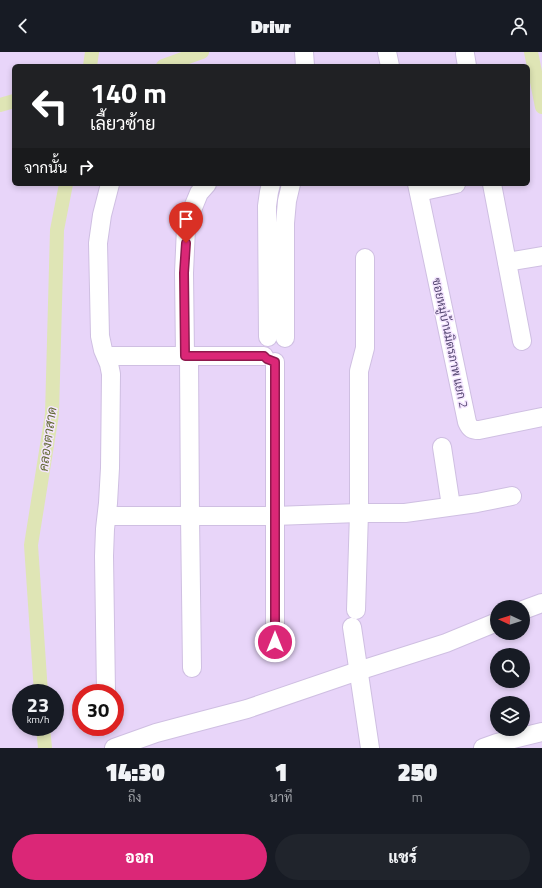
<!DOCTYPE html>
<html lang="th">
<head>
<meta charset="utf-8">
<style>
	body { margin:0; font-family:"Titillium Web",Sarabun,sans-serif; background:#20242c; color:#f1f3f6; height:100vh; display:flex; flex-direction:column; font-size:15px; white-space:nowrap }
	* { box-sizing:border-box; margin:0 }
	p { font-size:13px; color:#9ea1a6 }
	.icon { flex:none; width:22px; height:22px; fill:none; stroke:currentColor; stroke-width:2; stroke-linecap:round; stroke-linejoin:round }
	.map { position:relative; height:696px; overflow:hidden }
	.drawer { display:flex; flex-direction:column; background:#171b24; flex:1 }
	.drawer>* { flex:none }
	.guide { position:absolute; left:12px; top:12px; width:518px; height:122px; border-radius:6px; box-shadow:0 2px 6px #0003; background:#202124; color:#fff; overflow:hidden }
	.needle { width:26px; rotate:274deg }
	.buttons { position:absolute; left:490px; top:548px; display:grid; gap:8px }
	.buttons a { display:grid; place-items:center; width:40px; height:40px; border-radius:50%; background:#171b24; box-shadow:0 2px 6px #0003; font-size:20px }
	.speed { position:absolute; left:12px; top:632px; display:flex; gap:8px; font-size:20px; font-weight:700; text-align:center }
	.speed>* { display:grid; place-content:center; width:52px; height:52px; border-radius:50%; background:#171b24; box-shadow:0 2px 6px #0003; line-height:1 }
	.speed small { font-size:10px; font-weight:400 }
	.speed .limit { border:6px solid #d22; background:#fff; color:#111 }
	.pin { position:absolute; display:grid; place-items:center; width:34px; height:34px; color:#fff; margin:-41px -17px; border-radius:50% 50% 50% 0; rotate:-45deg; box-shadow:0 0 4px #0007 }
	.pin .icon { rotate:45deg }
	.me { position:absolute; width:44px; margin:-22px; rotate:0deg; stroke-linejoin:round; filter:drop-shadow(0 0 3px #0008) }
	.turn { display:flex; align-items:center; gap:14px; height:84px; padding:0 12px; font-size:18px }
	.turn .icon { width:52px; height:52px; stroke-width:2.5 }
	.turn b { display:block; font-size:28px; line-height:34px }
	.then { display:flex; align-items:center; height:38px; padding:0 12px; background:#0003; gap:8px; font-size:15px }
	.eta { display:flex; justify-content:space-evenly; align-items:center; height:68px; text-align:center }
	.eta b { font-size:24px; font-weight:800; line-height:28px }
	.action { display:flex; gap:8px; margin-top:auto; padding:8px 12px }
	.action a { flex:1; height:46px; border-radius:24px; background:#db2777; color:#fff; font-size:16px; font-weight:800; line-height:46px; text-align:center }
	.action a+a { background:#20242c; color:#f1f3f6 }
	header { display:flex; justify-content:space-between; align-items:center; height:52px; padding:0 12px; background:#171b24; font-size:18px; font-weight:800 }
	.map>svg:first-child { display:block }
	.residential { fill:#e8d5f9; fill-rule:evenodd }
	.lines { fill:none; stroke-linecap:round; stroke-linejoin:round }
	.canal { stroke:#dfe5b5; stroke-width:14 }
	.minor-casing { stroke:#cfbfe2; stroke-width:20 }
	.minor { stroke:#fff; stroke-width:18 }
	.route-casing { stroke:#8e194d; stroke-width:10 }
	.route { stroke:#db2777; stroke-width:7 }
	.labels { text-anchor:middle; stroke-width:3; stroke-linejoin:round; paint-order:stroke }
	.street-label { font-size:12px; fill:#564873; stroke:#f5e6ff }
	.water-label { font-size:13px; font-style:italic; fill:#646b36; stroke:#f5e6ff }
</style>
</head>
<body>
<header><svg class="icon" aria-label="back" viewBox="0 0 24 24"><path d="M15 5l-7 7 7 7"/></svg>Drivr<svg class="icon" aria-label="person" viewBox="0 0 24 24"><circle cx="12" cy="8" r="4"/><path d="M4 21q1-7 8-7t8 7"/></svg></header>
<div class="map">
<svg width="542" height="696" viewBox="0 0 542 696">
	<rect width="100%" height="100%" fill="#f1e0fc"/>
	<path class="residential" d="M0,0h542v696h-542zM14,14h514v118h-514zM497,555h26v26h-26zM497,603h26v26h-26zM21,641h34v34h-34zM81,641h34v34h-34zM497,651h26v26h-26z"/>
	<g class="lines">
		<g class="canal">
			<path d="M531,0l11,55"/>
			<path d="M90,14l2,-14"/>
			<path d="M163,14l39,-14"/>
			<path d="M0,53l14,-4"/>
			<path d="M41,641l-10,-148 21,-131 5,-184 9,-46"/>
			<path d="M43,675l2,21"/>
		</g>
		<g class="minor-casing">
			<g id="minor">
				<path d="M304,0l1,14"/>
				<path d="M387,0l3,14"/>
				<path d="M465,2l2,12"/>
				<path d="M417,132l50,238c3,7 5,8 12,8l63,-13"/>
				<path d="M492,132l30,157"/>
				<path d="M419,140l37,-8"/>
				<path d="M507,210l35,-6"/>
				<path d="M268,285l-1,-131 2,-14 2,-8"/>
				<path d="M285,286v-115l2,-22 4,-17"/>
				<path d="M106,304h158"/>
				<path d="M185,304l-1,-83 2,-45 6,-18 7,-17 8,-9"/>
				<path d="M189,304l1,160 2,152"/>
				<path d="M442,395l9,59"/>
				<path d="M107,464h167l85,-3h46l72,-10 35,-7"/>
				<path d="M356,558l3,-97v-142l6,-23v-90"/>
				<path d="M523,558l19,-7"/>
				<path d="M352,575l18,121"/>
				<path d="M275,590v-280"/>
				<path d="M106,641l-2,-137 1,-27 3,-26 2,-35 1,-94 -2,-10 -6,-14 -3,-14 -2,-93 4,-28 8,-31"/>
				<path d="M114,696l42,-15 49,-13 42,-11 111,-38 88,-28 51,-21"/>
				<path d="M483,696l14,-5 45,-11"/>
			</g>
		</g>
		<use href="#minor" class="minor"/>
	</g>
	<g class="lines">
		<g class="route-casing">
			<path id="route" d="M186,191l-2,30 1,83h79l3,3 8,3v280"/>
		</g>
		<use href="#route" class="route"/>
	</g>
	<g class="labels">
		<g class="street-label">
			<text transform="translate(450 291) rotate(78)" y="4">ซอยหมู่บ้านมิตรภาพ แยก 2</text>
		</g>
		<g class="water-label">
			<text transform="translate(47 387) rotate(-82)" y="5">คลองตาสาด</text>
		</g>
	</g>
</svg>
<div class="buttons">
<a><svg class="needle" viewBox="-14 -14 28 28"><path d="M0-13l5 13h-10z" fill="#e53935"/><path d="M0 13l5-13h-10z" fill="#9ea1a6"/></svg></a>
<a><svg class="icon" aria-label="search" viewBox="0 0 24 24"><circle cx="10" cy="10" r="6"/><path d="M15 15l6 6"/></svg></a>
<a><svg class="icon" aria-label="layers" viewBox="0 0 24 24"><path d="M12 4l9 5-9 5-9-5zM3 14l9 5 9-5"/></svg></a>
</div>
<div class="speed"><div>23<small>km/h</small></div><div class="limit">30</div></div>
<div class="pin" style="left:186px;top:191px;background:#d93025"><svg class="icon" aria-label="arrive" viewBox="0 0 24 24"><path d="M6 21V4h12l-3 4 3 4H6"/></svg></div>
<svg class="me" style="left:275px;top:590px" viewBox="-20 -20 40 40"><circle r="17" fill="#db2777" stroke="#fff" stroke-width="3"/><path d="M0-11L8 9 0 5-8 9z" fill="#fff"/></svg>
<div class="guide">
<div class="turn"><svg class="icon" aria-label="left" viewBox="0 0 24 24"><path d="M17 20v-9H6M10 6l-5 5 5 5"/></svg><div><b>140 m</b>เลี้ยวซ้าย</div></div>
<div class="then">จากนั้น<svg class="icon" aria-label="right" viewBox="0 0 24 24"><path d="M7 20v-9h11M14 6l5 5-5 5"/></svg></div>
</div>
</div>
<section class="drawer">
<div class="eta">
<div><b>14:30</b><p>ถึง</p></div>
<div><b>1</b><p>นาที</p></div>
<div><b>250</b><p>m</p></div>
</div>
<div class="action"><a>ออก</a><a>แชร์</a></div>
</section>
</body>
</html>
